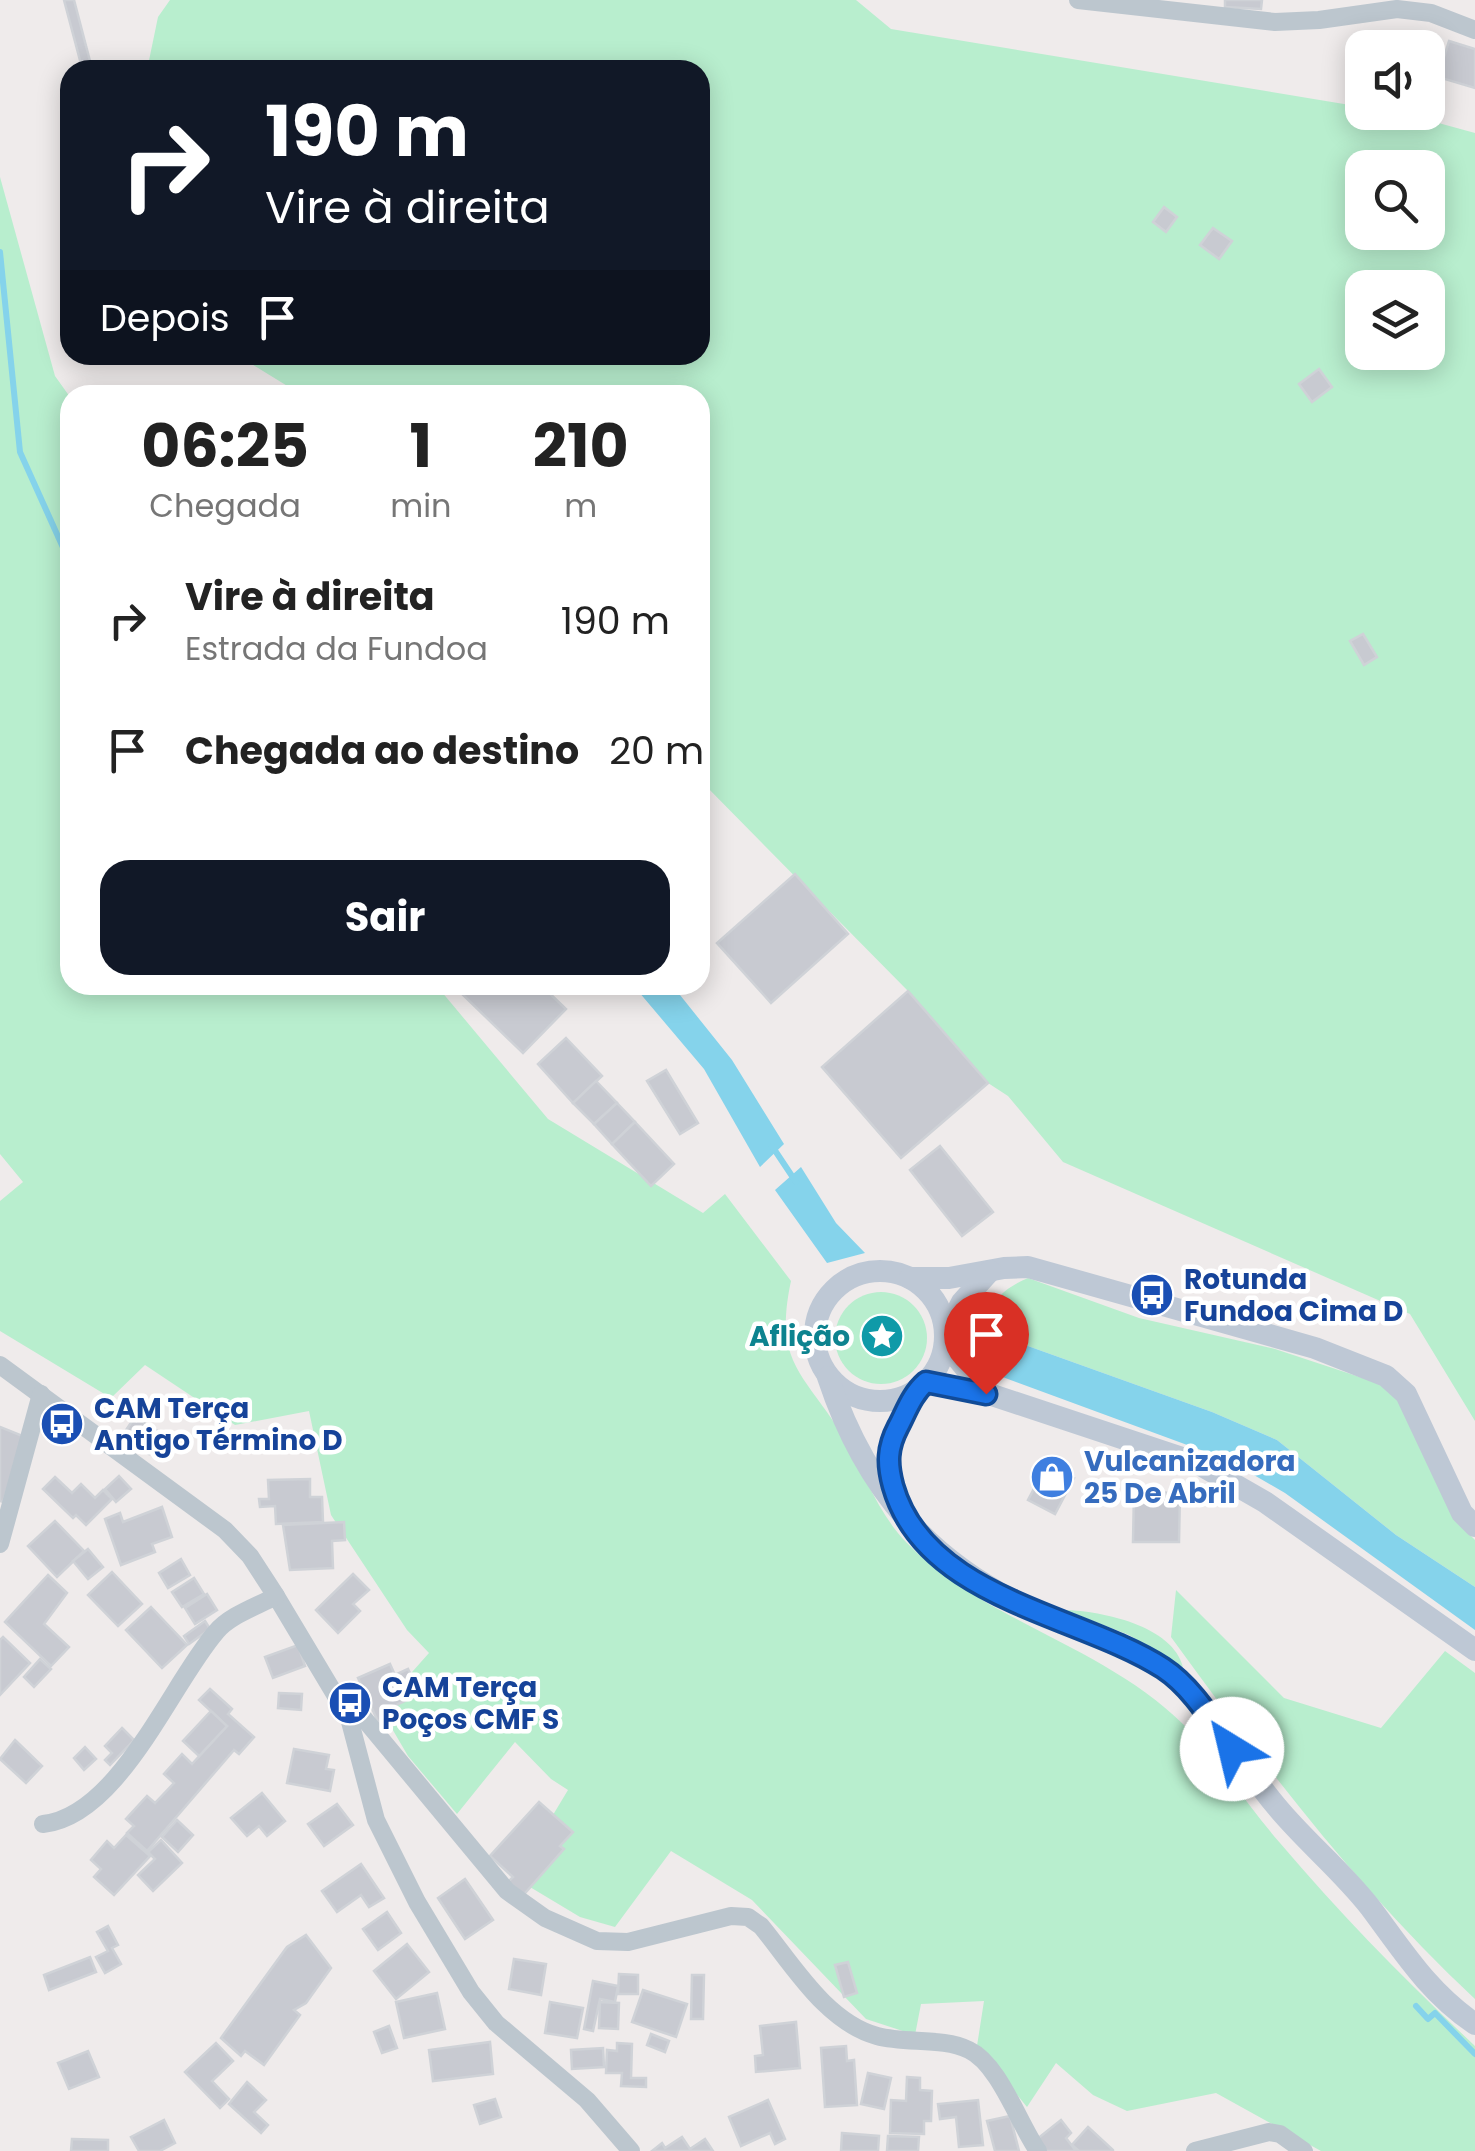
<!DOCTYPE html>
<html lang="pt">
<head>
<meta charset="utf-8">
<style>
	body { margin:0; font-family:Poppins,sans-serif; background:#f6f6f6; color:#222; height:100vh; display:flex; flex-direction:column; font-size:38px; white-space:nowrap }
	* { box-sizing:border-box; margin:0 }
	p { font-size:32px; color:#767676 }
	.icon { flex:none; width:55px; height:55px; fill:none; stroke:currentColor; stroke-width:2; stroke-linecap:round; stroke-linejoin:round }
	.map { position:relative; flex:1; overflow:hidden }
	.panel { position:absolute; left:60px; top:385px; width:650px; height:610px; display:flex; flex-direction:column; background:#fff; border-radius:30px; box-shadow:0 5px 25px #0003 }
	.panel>* { flex:none }
	.banner { position:absolute; left:60px; top:60px; width:650px; height:305px; border-radius:30px; box-shadow:0 5px 25px #0003; background:#111827; color:#fff; overflow:hidden }
	.fabs { position:absolute; left:1345px; top:30px; display:grid; gap:20px }
	.fabs a { display:grid; place-items:center; width:100px; height:100px; border-radius:20px; background:#fff; box-shadow:0 5px 25px #0003; font-size:50px }
	.pin { position:absolute; display:grid; place-items:center; width:85px; height:85px; color:#fff; margin:-102px -42px; border-radius:50% 50% 50% 0; rotate:-45deg; box-shadow:0 0 10px #0007 }
	.pin .icon { rotate:45deg }
	.me { position:absolute; width:110px; margin:-55px; rotate:324deg; stroke-linejoin:round; filter:drop-shadow(0 0 8px #0008) }
	.turn { display:flex; align-items:center; gap:35px; height:210px; padding:0 40px; font-size:45px }
	.turn .icon { width:130px; height:130px; stroke-width:2.5 }
	.turn b { display:block; font-size:70px; line-height:85px }
	.then { display:flex; align-items:center; height:95px; padding:0 40px; background:#0003; gap:20px; font-size:38px }
	.eta { display:flex; justify-content:space-evenly; align-items:center; height:170px; text-align:center }
	.eta b { font-size:60px; font-weight:700; line-height:70px }
	.button { display:flex; gap:20px; margin-top:auto; padding:20px 40px }
	.button a { flex:1; height:115px; border-radius:30px; background:#111827; color:#fff; font-size:40px; font-weight:700; line-height:115px; text-align:center }
	ul { padding:0; list-style:none }
	li { display:flex; align-items:center; gap:30px; height:130px; padding:0 40px }
	li div { flex:1 }
	li b { display:block; font-size:38px }
	li em { font-style:normal }
	.map>svg:first-child { display:block }
	.green { fill:#b8eece; fill-rule:evenodd }
	.water { fill:#85d3eb }
	.lines { fill:none; stroke-linecap:round; stroke-linejoin:round }
	.stream { stroke:#85d3eb; stroke-width:6 }
	.building { fill:#c8cad1; stroke:#cfd2d7; stroke-width:2.5 }
	.street { stroke:#bcc6ce; stroke-width:18 }
	.secondary { stroke:#bec8d5; stroke-width:22 }
	.route-casing { stroke:#114b97; stroke-width:25 }
	.route { stroke:#1a73e8; stroke-width:18 }
	.labels { text-anchor:middle; stroke-width:9; stroke-linejoin:round; paint-order:stroke }
	.transit-label { font-size:28px; font-weight:bold; fill:#164399; stroke:#fff; text-anchor:start }
	.culture-label { font-size:28px; font-weight:bold; fill:#0d838f; stroke:#fff; text-anchor:end }
	.shop-label { font-size:28px; font-weight:bold; fill:#366cbe; stroke:#fff; text-anchor:start }
</style>
</head>
<body>
<div class="map">
<svg width="1475" height="2151" viewBox="0 0 1475 2151">
	<rect width="100%" height="100%" fill="#efebeb"/>
	<g class="green">
		<path d="M170,0h686l35,29 471,78v5l51,4 62,17v1288l-65,-107 -347,-152 -55,-66 -20,-13 -80,-92 -208,-211v-385h-398l-65,-40h463v-285h-553l11,-53zM1362,168h66v64h-66zM1362,288h66v64h-66z"/>
		<path d="M0,177l55,199 15,21v588h366l112,134 155,94 22,-19 66,87c-18,84 14,92 53,157 21,35 33,74 62,104 76,79 196,102 278,183 35,36 63,80 96,118 61,72 126,138 195,203v105h-154l-105,-58 -89,18 -34,-16 -37,-32 -29,44 -50,-61 7,-45 -63,3 -6,31 -49,-16 -114,-119 -81,-49 -56,76 -35,-10 -65,-39 53,-88 -17,-11 -36,-37 -58,72 -49,-58 -28,-48 49,-55 -22,-23 -76,-115 -22,-104 -74,14 -90,-60 -34,33 -111,-67v-130l23,-19 -23,-28z"/>
		<path d="M1028,1278l111,40 136,31 118,39 60,130 22,22v47l-79,-52 -119,-95 -65,-28 -226,-81c-1,-27 18,-43 42,-53z"/>
		<circle cx="881" cy="1338" r="46"/>
		<path d="M1176,1590l108,108 97,30 64,-77 30,22v326c-116,-108 -212,-235 -304,-362z"/>
		<path d="M1065,1610c37,1 108,16 118,57l-54,-32z"/>
	</g>
	<g class="water">
		<path d="M633,985h39l60,75 52,84 -24,23 -56,-98z"/>
		<path d="M801,1167l35,56 29,30 -38,10 -52,-73z"/>
		<path d="M986,1331l226,81 65,28 119,95 79,52v43l-190,-137 -57,-33 -247,-91 -15,-22 -1,-13z"/>
	</g>
	<g class="lines">
		<g class="stream">
			<path d="M0,252l20,200 50,111"/>
			<path d="M772,1146l24,36"/>
			<path d="M1416,2006l12,13 7,-6 40,41"/>
		</g>
	</g>
	<g class="building">
		<path d="M64,0h10l17,65 -9,3z"/>
		<path d="M1225,0h37l-1,9 -36,-2z"/>
		<path d="M1449,41l26,8v39l-37,-11z"/>
		<path d="M1164,207l13,10 -11,15 -13,-10z"/>
		<path d="M1213,228l19,13 -13,18 -19,-14z"/>
		<path d="M1319,369l13,18 -20,15 -13,-18z"/>
		<path d="M1363,634l14,23 -13,8 -14,-24z"/>
		<path d="M795,874l53,60 -77,69 -54,-60z"/>
		<path d="M469,985h72l25,24 -43,44 -62,-60z"/>
		<path d="M908,991l80,92 -87,75 -79,-91z"/>
		<path d="M566,1038l36,38 -29,27 -35,-39z"/>
		<path d="M666,1070l32,53 -18,11 -33,-53z"/>
		<path d="M596,1081l21,22 -23,21 -21,-21z"/>
		<path d="M617,1103l18,19 -23,22 -18,-20z"/>
		<path d="M635,1122l39,42 -23,22 -39,-42z"/>
		<path d="M940,1146l53,66 -31,24 -52,-66z"/>
		<path d="M135,1417l27,17 -13,20 -27,-18z"/>
		<path d="M0,1427l25,10 -22,65 -3,-1z"/>
		<path d="M1047,1464l27,14 -19,36 -27,-14z"/>
		<path d="M119,1476l12,13 -15,13 -11,-13z"/>
		<path d="M55,1477l17,16 9,-9 14,14 8,-8 9,9 -26,26 -10,-10 -3,3 -30,-29z"/>
		<path d="M310,1479v18h12l1,25 -47,2 -1,-18 -15,1 -1,-8h10l-1,-19z"/>
		<path d="M1134,1492l46,1 -1,49h-46z"/>
		<path d="M162,1507l10,30 -20,7 3,8 -34,13 -16,-46 15,-6 3,9z"/>
		<path d="M55,1521l29,30 -27,26 -29,-31z"/>
		<path d="M344,1522l1,18 -13,1 1,27 -43,2 -7,-45z"/>
		<path d="M88,1549l15,18 -15,12 -15,-18z"/>
		<path d="M181,1559l9,16 -22,13 -9,-15z"/>
		<path d="M112,1572l30,32 -24,22 -30,-31z"/>
		<path d="M353,1574l16,16 -16,14 7,7 -22,22 -22,-23z"/>
		<path d="M48,1575l19,18 -23,31 25,23 -18,19 -46,-44z"/>
		<path d="M194,1578l10,16 -22,13 -10,-15z"/>
		<path d="M207,1594l10,16 -22,14 -10,-16z"/>
		<path d="M151,1607l36,38 -25,23 -36,-38z"/>
		<path d="M205,1621l5,8 -21,15 -5,-8z"/>
		<path d="M3,1637l27,26 -30,32v-55z"/>
		<path d="M298,1645l7,21 -32,12 -8,-21z"/>
		<path d="M40,1659l11,10 -17,18 -10,-10z"/>
		<path d="M390,1664l5,11 13,-6 12,25 -24,11 5,11 -21,10 -22,-48z"/>
		<path d="M210,1689l22,20 -4,5 26,23 -15,17 -5,-4 -87,101 -20,-18 7,-7 -8,-7 21,-23 8,7 19,-20 -10,-9 18,-20 10,10 35,-38 -28,-26z"/>
		<path d="M279,1693l23,1 -1,16 -23,-2z"/>
		<path d="M211,1711l16,15 -28,30 -16,-15z"/>
		<path d="M122,1728l12,12 -24,25 -5,-5 7,-7 -7,-7z"/>
		<path d="M15,1740l27,26 -16,17 -26,-24z"/>
		<path d="M85,1747l11,12 -12,11 -10,-12z"/>
		<path d="M294,1749l35,6 -3,14 8,1 -4,21 -43,-8z"/>
		<path d="M262,1793l23,28 -18,15 -8,-10 -12,10 -16,-18z"/>
		<path d="M539,1802l34,30 -13,14 4,3 -45,51 -15,-14 9,-9 -23,-21z"/>
		<path d="M337,1804l16,21 -29,21 -16,-22z"/>
		<path d="M177,1820l16,15 -15,17 -16,-15z"/>
		<path d="M126,1835l24,21 -36,39 -20,-18 7,-8 -10,-9 16,-19 7,7z"/>
		<path d="M161,1840l21,23 -29,28 -15,-16 17,-16 -7,-7z"/>
		<path d="M361,1864l23,34 -15,9 -8,-12 -24,17 -15,-21z"/>
		<path d="M465,1879l28,41 -28,19 -27,-41z"/>
		<path d="M387,1912l14,21 -23,17 -15,-21z"/>
		<path d="M108,1926l10,19 -6,3 9,16 -16,9 -9,-16 12,-6 -11,-19z"/>
		<path d="M306,1935l25,33 -25,35 -12,7 6,5 -36,50 -19,-14 -4,5 -20,-18 66,-91z"/>
		<path d="M407,1944l22,28 -33,27 -22,-28z"/>
		<path d="M90,1957l6,15 -47,18 -5,-15z"/>
		<path d="M514,1959l32,5 -5,31 -32,-6z"/>
		<path d="M848,1962l9,31 -13,4 -9,-32z"/>
		<path d="M619,1974l19,1v19h-20z"/>
		<path d="M692,1975h12l-1,44h-12z"/>
		<path d="M593,1981l25,5 -3,16 -15,-3 -7,32 -9,-2z"/>
		<path d="M643,1990l44,14 -11,33 -44,-15z"/>
		<path d="M437,1993l8,36 -41,9 -8,-36z"/>
		<path d="M550,2002l33,6 -6,30 -32,-5z"/>
		<path d="M600,2002l19,1 -1,26 -19,-1z"/>
		<path d="M796,2022l4,46 -44,4 -1,-16 8,-1 -3,-29z"/>
		<path d="M389,2026l8,22 -15,5 -8,-21z"/>
		<path d="M651,2034l18,7 -4,11 -18,-7z"/>
		<path d="M490,2042l3,32 -60,7 -4,-31z"/>
		<path d="M216,2043l17,18 -21,20 17,18 -9,9 -35,-36z"/>
		<path d="M617,2043l15,1 -1,34h15v9l-25,-1 1,-13h-16l1,-23 10,1z"/>
		<path d="M846,2046l1,15 7,-1 3,45 -32,2 -4,-59z"/>
		<path d="M603,2048l1,19 -32,2 -1,-19z"/>
		<path d="M88,2051l11,26 -30,12 -11,-26z"/>
		<path d="M868,2073l23,5 -7,31 -23,-5z"/>
		<path d="M907,2077l13,1v12l12,1 -1,30h-7v13l-34,-1 1,-33 15,1z"/>
		<path d="M247,2082l19,18 -12,12 14,13 -7,8 -32,-29z"/>
		<path d="M495,2099l6,18 -21,7 -6,-19z"/>
		<path d="M768,2100l17,39 -10,5 -5,-11 -29,13 -12,-29z"/>
		<path d="M978,2100l5,45 -24,2 -3,-30 -16,2 -2,-15z"/>
		<path d="M1010,2116l9,35h-24l-8,-30z"/>
		<path d="M164,2120l11,23 -15,8h-21l-8,-14z"/>
		<path d="M1061,2120l10,13 -5,5 10,13h-31l-9,-11z"/>
		<path d="M1088,2127l25,23v1h-34l-7,-6z"/>
		<path d="M842,2133l37,3 -1,15h-37z"/>
		<path d="M888,2136l31,1 -1,14h-31z"/>
		<path d="M682,2137l8,12 15,-10 8,12h-61l10,-8 3,5z"/>
		<path d="M72,2139l36,1v11h-37z"/>
	</g>
	<g class="lines">
		<g class="street">
			<path d="M1078,0l197,22 44,-2 78,-11 34,4 44,17"/>
			<path d="M0,1365l225,165 25,26 26,40 73,122 27,102 41,82 54,90 25,31 91,77 44,51"/>
			<path d="M0,1544l41,-150"/>
			<path d="M349,1718l12,-3 146,176 38,27 52,23 31,1 103,-26 17,1 13,9c32,39 65,96 116,110 29,8 65,1 92,14 30,14 50,74 69,101"/>
			<path d="M43,1824c76,-8 128,-140 173,-192 14,-17 42,-26 60,-36"/>
			<path d="M1195,2151l74,-19 11,2 24,17"/>
		</g>
		<g class="secondary">
			<circle cx="880" cy="1336" r="65"/>
			<path d="M910,1278h39l55,-10 24,-1 287,81 71,28 20,18 56,119 13,13"/>
			<path d="M945,1335l17,-33 28,-31"/>
			<path d="M945,1343l41,50"/>
			<path d="M828,1377c40,121 112,197 230,244 40,16 91,29 122,60 37,37 63,86 97,126 29,35 65,64 93,100 33,44 58,85 105,117"/>
			<path d="M926,1383l60,10 211,70 68,39 210,148"/>
			<path d="M895,1493c-13,-47 1,-63 23,-104"/>
		</g>
	</g>
	<g class="lines">
		<g class="route-casing">
			<path id="route" d="M986,1394l-60,-12c-14,12 -20,30 -28,45 -11,21 -11,37 -5,59 32,113 186,128 270,182 29,19 49,53 69,81"/>
		</g>
		<use href="#route" class="route"/>
	</g>
	<defs>
		<g id="bus-disc" transform="scale(2.25)"><circle r="9.5" fill="#1a4fb4" stroke="#fff"/><path d="M-5-6H5V4H4V6H2V4H-2V6H-4V4H-5ZM-3.5-4V0h7V-4ZM-3.5 1.2v1.5H-2V1.2ZM2 1.2v1.5H3.5V1.2Z" fill="#fff"/></g>
		<g id="sight-disc" transform="scale(2.25)"><circle r="9.5" fill="#0f9aa8" stroke="#fff"/><path d="M0-6L1.8-2.2L6-1.7L2.9 1.2L3.7 5.4L0 3.3L-3.7 5.4L-2.9 1.2L-6-1.7L-1.8-2.2Z" fill="#fff"/></g>
		<g id="shop-disc" transform="scale(2.25)"><circle r="9.5" fill="#3f7fe0" stroke="#fff"/><path d="M-5-2.5h2.3a2.7 3.5 0 0 1 5.4 0H5L5.5 6h-11ZM-1.5-2.5h3a1.5 2.3 0 0 0-3 0Z" fill="#fff"/></g>
	</defs>
	<g fill-rule="evenodd">
		<use href="#bus-disc" x="1152" y="1295"/>
		<use href="#sight-disc" x="882" y="1336"/>
		<use href="#bus-disc" x="62" y="1424"/>
		<use href="#shop-disc" x="1052" y="1477"/>
		<use href="#bus-disc" x="350" y="1703"/>
	</g>
	<g class="labels">
		<g class="transit-label">
			<text x="1184" y="1289">Rotunda<tspan x="1184" dy="32">Fundoa Cima D</tspan></text>
			<text x="94" y="1418">CAM Terça<tspan x="94" dy="32">Antigo Término D</tspan></text>
			<text x="382" y="1697">CAM Terça<tspan x="382" dy="32">Poços CMF S</tspan></text>
		</g>
		<g class="culture-label">
			<text x="850" y="1346">Aflição</text>
		</g>
		<g class="shop-label">
			<text x="1084" y="1471">Vulcanizadora<tspan x="1084" dy="32">25 De Abril</tspan></text>
		</g>
	</g>
</svg>
<div class="fabs">
<a><svg class="icon" aria-label="sound" viewBox="0 0 24 24"><path d="M4 9h4l5-4v14l-5-4H4zM17 9q2 3 0 6"/></svg></a>
<a><svg class="icon" aria-label="search" viewBox="0 0 24 24"><circle cx="10" cy="10" r="6"/><path d="M15 15l6 6"/></svg></a>
<a><svg class="icon" aria-label="layers" viewBox="0 0 24 24"><path d="M12 4l9 5-9 5-9-5zM3 14l9 5 9-5"/></svg></a>
</div>
<div class="pin" style="left:986px;top:1394px;background:#d93025"><svg class="icon" aria-label="arrive" viewBox="0 0 24 24"><path d="M6 21V4h12l-3 4 3 4H6"/></svg></div>
<svg class="me" style="left:1232px;top:1749px" viewBox="-20 -20 40 40"><circle r="19" fill="#fff"/><path d="M0-13L10 11 0 6-10 11z" fill="#1a73e8"/></svg>
<div class="banner">
<div class="turn"><svg class="icon" aria-label="right" viewBox="0 0 24 24"><path d="M7 20v-9h11M14 6l5 5-5 5"/></svg><div><b>190 m</b>Vire à direita</div></div>
<div class="then">Depois<svg class="icon" aria-label="arrive" viewBox="0 0 24 24"><path d="M6 21V4h12l-3 4 3 4H6"/></svg></div>
</div>
<section class="panel">
<div class="eta">
<div><b>06:25</b><p>Chegada</p></div>
<div><b>1</b><p>min</p></div>
<div><b>210</b><p>m</p></div>
</div>
<ul>
<li><svg class="icon" aria-label="right" viewBox="0 0 24 24"><path d="M7 20v-9h11M14 6l5 5-5 5"/></svg><div><b>Vire à direita</b><p>Estrada da Fundoa</p></div><em>190 m</em></li>
<li><svg class="icon" aria-label="arrive" viewBox="0 0 24 24"><path d="M6 21V4h12l-3 4 3 4H6"/></svg><div><b>Chegada ao destino</b></div><em>20 m</em></li>
</ul>
<div class="button"><a>Sair</a></div>
</section>
</div>
</body>
</html>
